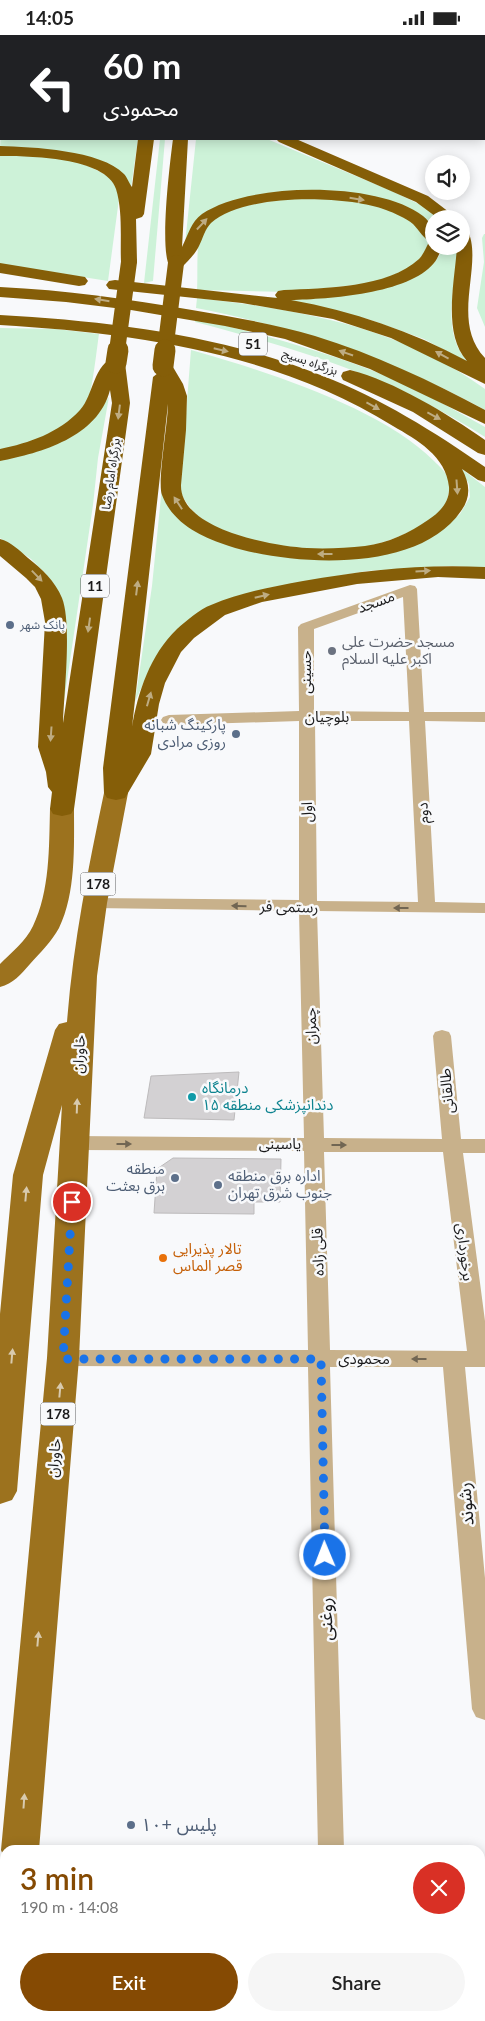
<!DOCTYPE html>
<html lang="en">
<head>
<meta charset="utf-8">
<style>
	body { margin:0; font-family:Lato,"Noto Sans Arabic",sans-serif; background:#f6f6f6; color:#222; height:100vh; display:flex; flex-direction:column; font-size:19px; white-space:nowrap }
	* { box-sizing:border-box; margin:0 }
	p { font-size:16px; color:#767676 }
	.icon { flex:none; width:28px; height:28px; fill:none; stroke:currentColor; stroke-width:2; stroke-linecap:round; stroke-linejoin:round }
	.map { position:relative; flex:1; overflow:hidden }
	.sheet { position:absolute; left:0px; top:1810px; width:485px; height:176px; display:flex; flex-direction:column; background:#fff; border-radius:15px 15px 0 0; box-shadow:0 2px 12px #0003 }
	.sheet>* { flex:none }
	.hud { position:absolute; left:0px; top:0px; width:485px; height:105px; box-shadow:0 2px 12px #0003; background:#202124; color:#fff; overflow:hidden }
	.tools { position:absolute; left:425px; top:120px; display:grid; gap:10px }
	.tools a { display:grid; place-items:center; width:45px; height:45px; border-radius:50%; background:#fff; box-shadow:0 2px 12px #0003; font-size:25px }
	.pin { position:absolute; display:grid; place-items:center; width:42px; height:42px; color:#fff; margin:-21px; border:2px solid #fff; border-radius:50%; box-shadow:0 1px 5px #0007 }
	.me { position:absolute; width:55px; margin:-28px; rotate:359deg; stroke-linejoin:round; filter:drop-shadow(0 0 4px #0008) }
	.turn { display:flex; align-items:center; gap:18px; height:105px; padding:0 20px; font-size:22px }
	.turn .icon { width:65px; height:65px; stroke-width:2.5 }
	.turn b { display:block; font-size:35px; line-height:42px }
	.round { display:grid; place-items:center; flex:none; width:52px; height:52px; border-radius:26px; background:#f6f6f6 }
	.overview { display:flex; align-items:center; justify-content:space-between; height:85px; padding:0 20px }
	h1 { font-size:30px; font-weight:600; line-height:38px; color:#854a03 }
	.cta { display:flex; gap:10px; margin-top:auto; padding:10px 20px }
	.cta a { flex:1; height:58px; border-radius:30px; background:#854a03; color:#fff; font-size:20px; font-weight:600; line-height:58px; text-align:center }
	.cta a+a { background:#f6f6f6; color:#222 }
	.status { display:flex; justify-content:space-between; align-items:center; height:35px; padding:0 25px; background:#fff; direction:ltr }
	.status svg { height:14px; fill:currentColor }
	.map>svg:first-child { display:block }
	.green { fill:#cdf2d8 }
	.building { fill:#d3d1d3; stroke:#bdbbbc }
	.lines { fill:none; stroke-linecap:round; stroke-linejoin:round }
	.street { fill:#c8b18b; fill-rule:evenodd }
	.secondary { fill:#af8d52; fill-rule:evenodd }
	.primary { fill:#9c721e; fill-rule:evenodd }
	.highway { fill:#855e08; fill-rule:evenodd }
	.highway-bridge-far1 { stroke:#855e08; stroke-width:16 }
	.highway-bridge { stroke:#855e08; stroke-width:21 }
	.oneway { fill:#beac82 }
	.oneway2 { fill:#716653 }
	.oneway3 { fill:#d8caae }
	.route { stroke:#1a73e8; stroke-width:9; stroke-dasharray:0 16.2 }
	.service-dot { fill:#5c6f8a; stroke:#f8f9fb; stroke-width:2 }
	.worship-dot { fill:#6b7280; stroke:#f8f9fb; stroke-width:2 }
	.culture-dot { fill:#0f9aa8; stroke:#f8f9fb; stroke-width:2 }
	.food-dot { fill:#e8710a; stroke:#f8f9fb; stroke-width:2 }
	.labels { text-anchor:middle; stroke-width:5; stroke-linejoin:round; paint-order:stroke }
	.far-street-label { font-size:12px; fill:#1a1a1b; stroke:#f8f9fb }
	.far-service-label { font-size:12px; fill:#4e5e75; stroke:#f8f9fb; text-anchor:start }
	.shield { fill:#f8f9fb; stroke:#5d5d5e; stroke-width:1 }
	.shield-label { font-size:14px; font-weight:bold; fill:#1a1a1b }
	.street-label { font-size:15px; fill:#1a1a1b; stroke:#f8f9fb }
	.worship-label { font-size:15px; fill:#5b616d; stroke:#f8f9fb; text-anchor:start }
	.service-label { font-size:15px; fill:#4e5e75; stroke:#f8f9fb; text-anchor:end }
	.culture-label { font-size:15px; fill:#0d838f; stroke:#f8f9fb; text-anchor:start }
	.food-label { font-size:15px; fill:#c56008; stroke:#f8f9fb; text-anchor:start }
	.near-street-label { font-size:18px; fill:#1a1a1b; stroke:#f8f9fb }
	.near-service-label { font-size:18px; fill:#4e5e75; stroke:#f8f9fb; text-anchor:start }
</style>
</head>
<body>
<div class="status"><b>14:05</b><svg viewBox="0 0 49 12"><path d="M0 12V9h3v3zM5 12V6h3v6zM10 12V3h3v9zM15 12V0h3v12zM26 1h20v11H26zM47 4h2v5h-2z"/></svg></div>
<div class="map">
<svg width="485" height="1986" viewBox="0 0 485 1986">
	<rect width="100%" height="100%" fill="#f8f9fb"/>
	<g class="green">
		<path d="M1,94v10h137l-7,49 -25,-23 -106,-16z"/>
		<path d="M160,104h5l-12,142 -9,2z"/>
		<path d="M196,104h71l125,52 33,16 16,12h-7v7l-11,-9 -91,-24 -106,13 -41,38z"/>
		<path d="M0,118c45,3 78,1 116,29l3,17 -11,82 -108,-17z"/>
		<path d="M307,162l63,6 39,15 20,22v8l-18,20 -38,15 -83,9 -93,-2c1,-14 -1,-42 3,-54 10,-33 79,-35 107,-39z"/>
		<path d="M484,199h1v93l-8,-19 7,-46 -2,-24z"/>
		<path d="M442,211h18c-5,37 -21,89 10,118l-46,-25 -56,-20 -100,-21 68,-4 98,-31 7,-10z"/>
		<path d="M197,263c102,11 204,29 288,91v21c-91,-50 -188,-82 -289,-102z"/>
		<path d="M195,283c65,16 129,33 191,58 34,14 67,33 99,51v10c-94,-60 -183,-87 -290,-115z"/>
		<path d="M0,293l56,1 43,5c-2,13 -7,60 -12,69 -19,31 -55,39 -87,48z"/>
		<path d="M191,315c72,20 191,58 243,111 5,5 11,10 14,17 3,6 1,13 0,19 0,6 -6,18 -11,23 -6,4 -15,6 -21,9 -20,9 -39,17 -61,19 -51,6 -155,-2 -175,-58z"/>
		<path d="M109,362l-11,61 -5,47 -30,203v-104l-10,-21 -8,-10 -14,-14 -31,-21v-79l87,-35 9,-8z"/>
		<path d="M166,412l16,71 126,40 129,-25 23,-19 10,-17 -1,-13 -11,-18 27,21v81l-36,-2 -82,5 -99,17 -108,63 -9,15 -16,36 17,-116z"/>
	</g>
	<g class="building">
		<path d="M239,1037l-5,48 -90,-2 7,-42z"/>
		<path d="M173,1123l108,1 -1,43h-26v12l-100,-1 3,-44z"/>
	</g>
	<g class="lines">
		<g class="street">
			<path d="M410,550l5,1 2,3 7,123h61v10l-60,-1 10,181 50,1v10l-168,-2 7,227 118,1 -9,-103 2,-4 7,-2 7,2 2,4 10,103h24v14h-22l22,168v46h-20l20,211v142l-9,-3 -4,-8 -29,-342h-113l14,483h-26l-10,-483 -245,-1 -8,-2 -3,-6 3,-6 8,-2h245l-4,-199 -229,-1 -7,-2 -3,-5 3,-5 7,-2 229,2 -5,-227 -205,-3 -6,-1 -3,-4 3,-4 6,-1 205,2v-179l-130,4 -6,-2 -2,-3 2,-3 6,-2 130,-4 -1,-84 3,-3zM403,562l6,115 -95,-1v-82zM315,686h94l9,181 -101,-1zM324,1117h119l24,199 -137,-1z"/>
			<rect x="480" y="1911" width="5" height="26"/>
			<rect x="322" y="1981" width="28" height="5"/>
		</g>
		<g class="secondary">
			<path d="M70,0h14v1h-13z"/>
			<path d="M215,0h14v1h-13z"/>
		</g>
		<g class="primary">
			<path d="M116,751l9,2 3,5 -21,110 -10,73 -18,382 -40,492h-34v10l-4,-10 46,-492 15,-253 -19,70 -26,316 -5,9 -12,4v-190l13,-139 42,-145 4,-6 8,-2c6,-78 21,-153 37,-229l3,-5z"/>
			<path d="M62,767l9,2 3,5c0,38 2,84 -15,119 -7,13 -19,25 -29,36 -9,10 -17,20 -30,23v-23c11,-11 26,-23 33,-38 17,-35 16,-79 17,-117l3,-5z"/>
			<path d="M5,1963v18h23v5h-28v-22z"/>
		</g>
		<g class="highway">
			<rect x="150" y="0" width="14" height="1"/>
			<rect x="190" y="0" width="14" height="1"/>
			<path d="M1,86v10l-1,1v-10z"/>
			<path d="M138,104h16l-10,75 -2,3 -6,2 1,43 -2,4h-12l-2,-4c-1,-23 2,-50 -5,-73 -10,-32 -88,-33 -116,-33v-10c32,1 101,4 124,28 3,3 5,9 8,13z"/>
			<path d="M173,104h15l-6,108c6,-12 9,-25 20,-33 47,-32 175,-33 221,2 4,3 7,8 11,11v19h9c-3,6 -5,12 -9,17 -25,31 -106,36 -143,37 62,11 120,31 176,61 -25,-28 -12,-80 -10,-115h4v-18l6,1c18,34 -18,91 18,129v26l-94,-46 -58,-19 -91,-16 -133,-14 -3,-4 3,-4 6,-1 162,18 -2,-3 3,-4 6,-1c40,-2 104,-2 135,-31 4,-4 7,-11 10,-17h3c-8,-2 -13,-12 -19,-18 -7,-6 -19,-11 -27,-14 -40,-15 -142,-17 -175,13 -6,6 -8,15 -12,23 -4,8 -10,14 -17,21h-12c-11,-16 0,-105 3,-128z"/>
			<path d="M276,104h20l132,57 30,23h-19l-23,-17 -137,-60z"/>
			<path d="M0,228l79,13 6,1 3,4 -3,4 -6,1 -79,-13z"/>
			<path d="M0,252c65,3 128,12 192,23 41,7 83,14 123,26 59,18 116,45 170,74v14l-115,-55 -85,-30 -60,-13 -94,-16 -65,-8 -66,-5z"/>
			<path d="M0,280c109,6 221,20 323,61 57,22 112,56 162,91v15l-7,-2 -16,-11c8,15 9,28 -1,42 -43,63 -169,55 -232,35 -27,-9 -56,-22 -67,-51 -5,-12 6,-72 6,-91l-36,323c6,-35 18,-72 45,-98 9,-8 23,-20 34,-24 30,-13 61,-18 92,-24 63,-11 118,-17 182,-14v12l-47,-2 -81,7 -95,18 -37,13 -31,23 -13,14 -16,31 -6,21 -8,50 -26,44 -9,2 -9,-2 -3,-5 -1,-25 50,-391 5,-4 -4,-7 2,-4 7,-2 7,2 13,22 4,12 -1,34 -5,55c-1,45 93,61 126,63 19,1 39,0 58,-2 23,-3 44,-13 63,-26 12,-8 22,-18 21,-33 -3,-31 -32,-47 -56,-61 -117,-73 -258,-93 -393,-101z"/>
			<path d="M116,322l6,2 3,4 5,40 -56,406 -3,5 -9,2 -9,-2 -3,-5 2,-17 -4,-5 -2,-15 -8,-25 7,-125 -4,-23 -6,-12 -9,-9 -26,-22v-17c11,3 19,11 28,19 14,11 27,23 34,40 10,25 2,96 1,125l49,-320 -2,-13c-12,47 -69,63 -110,71v-12c29,-6 59,-16 80,-39 14,-15 13,-47 36,-53z"/>
			<path d="M350,335c44,11 98,44 135,70v15l-7,-2 -65,-41 -70,-32 -2,-4 2,-4z"/>
		</g>
		<g class="highway-bridge-far1">
			<path d="M117,316l12,-89"/>
			<path d="M165,316l11,-88"/>
		</g>
		<g class="highway-bridge">
			<path d="M116,328l2,-13"/>
			<path d="M163,331l2,-16"/>
		</g>
	</g>
	<defs><path id="oneway-solid" d="M-6-.8H1V-3.2L6.5 0L1 3.2V.8H-6Z" transform="scale(1.25)"/></defs>
	<g class="oneway">
		<use href="#oneway-solid" transform="translate(357 164) rotate(9)"/>
		<use href="#oneway-solid" transform="translate(202 189) rotate(-47)"/>
		<use href="#oneway-solid" transform="translate(102 265) rotate(-171)"/>
		<use href="#oneway-solid" transform="translate(221 315) rotate(13)"/>
		<use href="#oneway-solid" transform="translate(346 318) rotate(-161)"/>
		<use href="#oneway-solid" transform="translate(442 320) rotate(-151)"/>
		<use href="#oneway-solid" transform="translate(373 371) rotate(29)"/>
		<use href="#oneway-solid" transform="translate(119 377) rotate(97)"/>
		<use href="#oneway-solid" transform="translate(434 381) rotate(28)"/>
		<use href="#oneway-solid" transform="translate(457 452) rotate(86)"/>
		<use href="#oneway-solid" transform="translate(178 468) rotate(-123)"/>
		<use href="#oneway-solid" transform="translate(325 519) rotate(180)"/>
		<use href="#oneway-solid" transform="translate(423 536) rotate(-3)"/>
		<use href="#oneway-solid" transform="translate(37 541) rotate(46)"/>
		<use href="#oneway-solid" transform="translate(137 553) rotate(-83)"/>
		<use href="#oneway-solid" transform="translate(262 561) rotate(-13)"/>
		<use href="#oneway-solid" transform="translate(89 590) rotate(98)"/>
		<use href="#oneway-solid" transform="translate(149 664) rotate(-74)"/>
		<use href="#oneway-solid" transform="translate(51 699) rotate(94)"/>
	</g>
	<g class="oneway2">
		<use href="#oneway-solid" transform="translate(239 871) rotate(-179)"/>
		<use href="#oneway-solid" transform="translate(401 873) rotate(-180)"/>
		<use href="#oneway-solid" transform="translate(124 1109)"/>
		<use href="#oneway-solid" transform="translate(339 1110)"/>
		<use href="#oneway-solid" transform="translate(419 1324) rotate(-180)"/>
	</g>
	<g class="oneway3">
		<use href="#oneway-solid" transform="translate(77 1071) rotate(-88)"/>
		<use href="#oneway-solid" transform="translate(26 1159) rotate(-85)"/>
		<use href="#oneway-solid" transform="translate(12 1321) rotate(-85)"/>
		<use href="#oneway-solid" transform="translate(60 1355) rotate(-85)"/>
		<use href="#oneway-solid" transform="translate(38 1604) rotate(-85)"/>
		<use href="#oneway-solid" transform="translate(24 1766) rotate(-86)"/>
	</g>
	<g class="lines">
		<path class="route" d="M72,1167l-9,157h258l4,196"/>
	</g>
	<g class="service-dot">
		<circle cx="10" cy="590" r="5"/>
		<circle cx="236" cy="699" r="5"/>
		<circle cx="175" cy="1143" r="5"/>
		<circle cx="218" cy="1150" r="5"/>
		<circle cx="131" cy="1790" r="5"/>
	</g>
	<circle class="worship-dot" cx="332" cy="616" r="5"/>
	<circle class="culture-dot" cx="192" cy="1062" r="5"/>
	<circle class="food-dot" cx="163" cy="1223" r="5"/>
	<g class="labels">
		<g class="far-street-label">
			<text transform="translate(310 327) rotate(19)" y="4">بزرگراه بسیج</text>
			<text transform="translate(111 439) rotate(-82)" y="4">بزرگراه امام رضا</text>
		</g>
		<g class="far-service-label">
			<text x="20" y="594">بانک شهر</text>
		</g>
		<g class="shield">
			<rect x="239" y="297.5" width="28" height="23" rx="4"/>
			<rect x="81" y="539.5" width="28" height="23" rx="4"/>
			<rect x="80.5" y="837.5" width="35" height="23" rx="4"/>
			<rect x="40.5" y="1367.5" width="35" height="23" rx="4"/>
		</g>
		<g class="shield-label">
			<text x="253" y="314">51</text>
			<text x="95" y="556">11</text>
			<text x="98" y="854">178</text>
			<text x="58" y="1384">178</text>
		</g>
		<g class="street-label">
			<text transform="translate(376 567) rotate(-20)" y="5">مسجد</text>
			<text transform="translate(306 637) rotate(-90)" y="5">حسینی</text>
			<text x="327" y="687">بلوچیان</text>
			<text transform="translate(307 777) rotate(-91)" y="5">اول</text>
			<text transform="translate(423 778) rotate(-93)" y="5">دوم</text>
			<text transform="translate(289 872) rotate(1)" y="5">رستمی فر</text>
			<text transform="translate(311 991) rotate(-91)" y="5">چمران</text>
			<text transform="translate(79 1019) rotate(-87)" y="5">خاوران</text>
			<text transform="translate(447 1056) rotate(-95)" y="5">طالقانی</text>
			<text x="280" y="1114">یاسینی</text>
			<text transform="translate(318 1217) rotate(-92)" y="5">قلی زاده</text>
			<text transform="translate(465 1217) rotate(83)" y="5">برخورداری</text>
			<text x="364" y="1329">محمودی</text>
			<text transform="translate(54 1423) rotate(-85)" y="5">خاوران</text>
		</g>
		<g class="worship-label">
			<text x="342" y="612">مسجد حضرت علی<tspan x="342" dy="17">اکبر علیه السلام</tspan></text>
		</g>
		<g class="service-label">
			<text x="226" y="695">پارکینگ شبانه<tspan x="226" dy="17">روزی مرادی</tspan></text>
			<text x="165" y="1139">منطقه<tspan x="165" dy="17">برق بعثت</tspan></text>
			<text x="228" y="1146" text-anchor="start">اداره برق منطقه<tspan x="228" dy="17">جنوب شرق تهران</tspan></text>
		</g>
		<g class="culture-label">
			<text x="202" y="1058">درمانگاه<tspan x="202" dy="17">دندانپزشکی منطقه ۱۵</tspan></text>
		</g>
		<g class="food-label">
			<text x="173" y="1219">تالار پذیرایی<tspan x="173" dy="17">قصر الماس</tspan></text>
		</g>
		<g class="near-street-label">
			<text transform="translate(466 1469) rotate(-95)" y="6">رشوند</text>
			<text transform="translate(326 1584) rotate(-91)" y="6">روغنی</text>
		</g>
		<g class="near-service-label">
			<text x="141" y="1796">پلیس +۱۰</text>
		</g>
	</g>
</svg>
<div class="tools">
<a><svg class="icon" aria-label="sound" viewBox="0 0 24 24"><path d="M4 9h4l5-4v14l-5-4H4zM17 9q2 3 0 6"/></svg></a>
<a><svg class="icon" aria-label="layers" viewBox="0 0 24 24"><path d="M12 4l9 5-9 5-9-5zM3 14l9 5 9-5"/></svg></a>
</div>
<div class="pin" style="left:72px;top:1167px;background:#d93025"><svg class="icon" aria-label="arrive" viewBox="0 0 24 24"><path d="M6 21V4h12l-3 4 3 4H6"/></svg></div>
<svg class="me" style="left:325px;top:1520px" viewBox="-20 -20 40 40"><circle r="17" fill="#1a73e8" stroke="#fff" stroke-width="3"/><path d="M0-11L8 9 0 5-8 9z" fill="#fff"/></svg>
<div class="hud">
<div class="turn"><svg class="icon" aria-label="left" viewBox="0 0 24 24"><path d="M17 20v-9H6M10 6l-5 5 5 5"/></svg><div><b>60 m</b>محمودی</div></div>
</div>
<section class="sheet">
<div class="overview"><div><h1>3 min</h1><p>190 m · 14:08</p></div><a class="round" style="background:#d93025;color:#fff"><svg class="icon" aria-label="close" viewBox="0 0 24 24"><path d="M6 6l12 12M18 6L6 18"/></svg></a></div>
<div class="cta"><a>Exit</a><a>Share</a></div>
</section>
</div>
</body>
</html>
